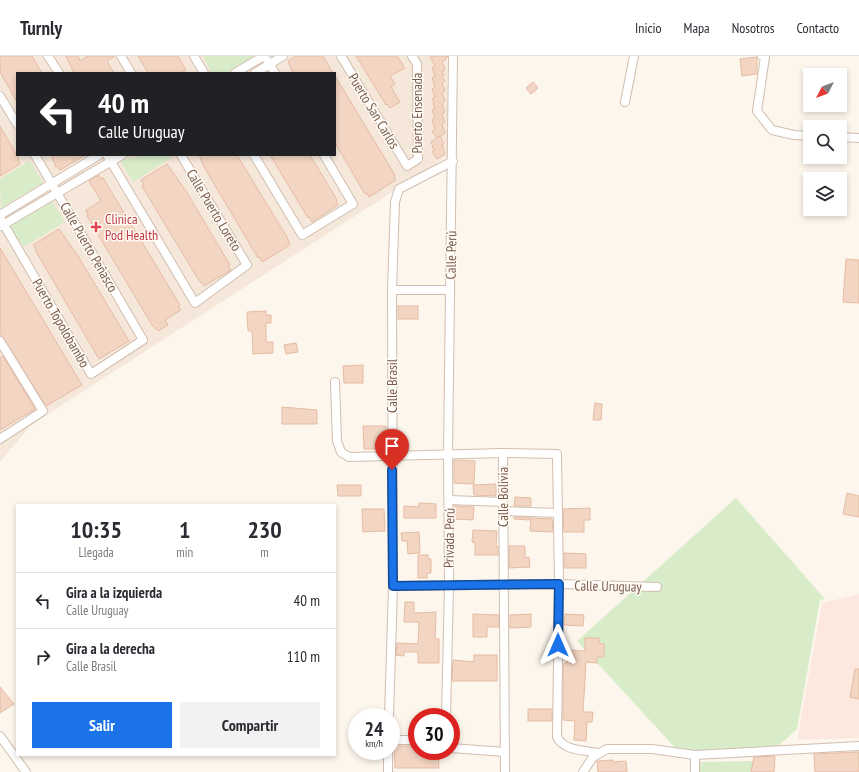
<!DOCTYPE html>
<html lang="es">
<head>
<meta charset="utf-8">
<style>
	body { margin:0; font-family:"PT Sans Narrow",sans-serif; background:#f2f2f3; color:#2b2b33; height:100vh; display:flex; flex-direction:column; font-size:15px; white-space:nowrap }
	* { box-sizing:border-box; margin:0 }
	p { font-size:13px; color:#7c7c81 }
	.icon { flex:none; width:22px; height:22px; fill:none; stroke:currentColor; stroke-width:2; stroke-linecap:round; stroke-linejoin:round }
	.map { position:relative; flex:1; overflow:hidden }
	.details { position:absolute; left:16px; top:448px; width:320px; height:252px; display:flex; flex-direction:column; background:#fff; border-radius:0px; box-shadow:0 2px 6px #0003 }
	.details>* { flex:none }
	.guide { position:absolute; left:16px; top:16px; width:320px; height:84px; border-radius:0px; box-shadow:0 2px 6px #0003; background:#202124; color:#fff; overflow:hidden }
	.needle { width:26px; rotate:228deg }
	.tools { position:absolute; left:803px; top:12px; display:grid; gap:8px }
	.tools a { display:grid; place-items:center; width:44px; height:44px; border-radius:0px; background:#fff; box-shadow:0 2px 6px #0003; font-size:20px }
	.speed { position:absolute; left:348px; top:652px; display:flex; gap:8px; font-size:20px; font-weight:700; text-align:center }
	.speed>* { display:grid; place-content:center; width:52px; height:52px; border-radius:50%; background:#fff; box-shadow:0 2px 6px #0003; line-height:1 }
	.speed small { font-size:10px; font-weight:400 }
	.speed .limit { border:6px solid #d22; background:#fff; color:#111 }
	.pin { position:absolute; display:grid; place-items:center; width:34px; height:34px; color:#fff; margin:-41px -17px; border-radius:50% 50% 50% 0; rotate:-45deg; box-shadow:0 0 4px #0007 }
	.pin .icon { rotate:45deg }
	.me { position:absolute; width:44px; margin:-22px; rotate:0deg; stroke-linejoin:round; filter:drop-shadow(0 0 3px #0008) }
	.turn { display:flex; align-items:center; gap:14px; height:84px; padding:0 16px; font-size:18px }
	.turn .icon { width:52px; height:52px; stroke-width:2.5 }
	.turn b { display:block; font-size:28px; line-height:34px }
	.eta { display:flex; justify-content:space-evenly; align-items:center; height:68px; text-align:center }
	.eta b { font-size:24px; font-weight:700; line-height:28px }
	.action { display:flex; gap:8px; margin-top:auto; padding:8px 16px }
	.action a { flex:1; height:46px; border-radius:0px; background:#1a73e8; color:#fff; font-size:16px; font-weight:700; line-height:46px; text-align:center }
	.action a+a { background:#f2f2f3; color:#2b2b33 }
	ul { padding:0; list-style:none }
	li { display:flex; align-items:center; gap:12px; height:56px; padding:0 16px; border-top:1px solid #e1e1e2 }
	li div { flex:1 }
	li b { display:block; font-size:15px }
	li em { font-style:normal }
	header { display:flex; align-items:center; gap:24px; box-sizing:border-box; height:56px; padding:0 20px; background:#fff; border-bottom:1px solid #e1e1e2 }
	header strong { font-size:19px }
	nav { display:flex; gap:22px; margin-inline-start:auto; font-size:14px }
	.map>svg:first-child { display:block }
	.residential { fill:#f5e8da; fill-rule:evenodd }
	.commercial { fill:#fde8e0 }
	.green { fill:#d8ecc9 }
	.building { fill:#f3d5c3; stroke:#e6bba3 }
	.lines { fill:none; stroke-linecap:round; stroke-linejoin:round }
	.minor-casing { stroke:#d1beb0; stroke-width:10 }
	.minor { stroke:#fff; stroke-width:8 }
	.route-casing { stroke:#114b97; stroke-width:10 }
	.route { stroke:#1a73e8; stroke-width:7 }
	.health-dot { fill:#e0444e; stroke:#fffaf3; stroke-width:1.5 }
	.labels { text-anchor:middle; stroke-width:3; stroke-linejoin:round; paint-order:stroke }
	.street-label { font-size:14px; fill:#7a5c4d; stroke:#fffaf3 }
	.health-label { font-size:14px; fill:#be3a42; stroke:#fffaf3; text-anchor:start }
</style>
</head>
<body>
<header>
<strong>Turnly</strong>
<nav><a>Inicio</a><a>Mapa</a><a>Nosotros</a><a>Contacto</a></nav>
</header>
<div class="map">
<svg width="859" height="716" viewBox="0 0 859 716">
	<rect width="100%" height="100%" fill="#fdf6ec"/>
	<path class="residential" d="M0,0h447l1,100 -417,269 -31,37zM17,17h318v82h-318z"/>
	<path class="commercial" d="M859,538v144l-62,2 25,-137z"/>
	<g class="green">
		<path d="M205,0h50l-29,17h-14l-9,-16z"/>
		<path d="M145,99h26l1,2 -39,25 -13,-21z"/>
		<path d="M30,105l13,22 -42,25 -1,-29z"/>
		<path d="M52,145l13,21 -42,25 -13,-22z"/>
		<path d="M736,442l89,101 -5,1 -23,129 -21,19 -80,5 -18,-2 -101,-110z"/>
		<path d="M756,705l-2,7 -4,4h-52l-1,-10z"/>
	</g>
	<g class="building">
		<path d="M0,0h32l10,17h-25v29l-17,-30z"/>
		<path d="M66,0h12l2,5 8,-5h27l-8,5 7,12h-40z"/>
		<path d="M138,0h40l8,14 -5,3h-33z"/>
		<path d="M296,0h27l10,17h-40l-5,-12z"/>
		<path d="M356,0h41l8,12 -15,8 5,8 -4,3 9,15 -10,6 -3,-4 -1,1z"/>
		<path d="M430,0h18l-1,2 -5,4 3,8 -3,2 2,3 -2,1 3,5 -3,2 3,8 -3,2 3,8 -3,3 3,8 -3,2 3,8 -3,2 3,9 -8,5 -5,-7 3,-2 -3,-9 3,-2 -3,-8 3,-2 -2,-5 1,-1 -2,-3 3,-2 -3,-8 3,-2 -3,-9 3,-2 -3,-8 3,-2z"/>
		<path d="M757,1v17l-15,2 -2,-17z"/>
		<path d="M335,20l60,99 -1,1 2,4 -27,17 -2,-4 -2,1 -30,-51z"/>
		<path d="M533,26l5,6 -7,6 -5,-6z"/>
		<path d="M0,70l19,33 -1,1 2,4 -20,12z"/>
		<path d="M440,80l4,8 -2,1 3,9 -8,5 -5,-7 2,-2 -3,-8z"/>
		<path d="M51,99h34l-25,15 -2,-4 -2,1z"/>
		<path d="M199,99h38l50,82 3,8 -28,17 -2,-5 -2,1 -54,-91z"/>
		<path d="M270,99h40l27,45 -1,1 2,4 -26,17 -3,-5 -1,1z"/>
		<path d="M167,108l19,27 44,74 -2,1 3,4 -27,16 -6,-7 -56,-93 2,-1 -3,-5z"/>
		<path d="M99,119l2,4 2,-1 77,127 -2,1 3,4 -16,10 3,5 -10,6 -6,-6 -65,-109 1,-1 -2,-5 15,-9 -12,-20z"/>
		<path d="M59,173l19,27 51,85 -30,18 -64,-109 1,-1 -3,-4z"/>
		<path d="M0,192l82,137 -36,21 -46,-73z"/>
		<path d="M846,203l13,1v43l-16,-1z"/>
		<rect x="398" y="250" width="20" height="13"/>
		<path d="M266,255v4h5v8h-5v19h7v11l-20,1 -1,-23h-4l-1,-19z"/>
		<path d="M296,287l2,9 -12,2 -2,-9z"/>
		<path d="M3,300l32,53 -35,21v-72z"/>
		<path d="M363,309v18h-19l-1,-17z"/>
		<path d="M595,347l7,1 -1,16h-8z"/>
		<path d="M282,351l35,3v14h-35z"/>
		<path d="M363,370h23v23h-22z"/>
		<path d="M454,404l21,1 -1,23 -20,-1z"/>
		<path d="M496,428v12l-22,-1 -1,-10z"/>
		<path d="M337,429h24v11h-23z"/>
		<path d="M847,437l12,3v21l-16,-3z"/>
		<path d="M515,441l16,1v8h-17z"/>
		<path d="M419,447l17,1v14h-32v-12l15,1z"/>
		<path d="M454,450l20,1 -1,13 -19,-1z"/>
		<path d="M590,452v12h-6v12h-20l-1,-23z"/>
		<path d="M362,453h22l1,22 -22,1z"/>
		<path d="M514,461h16v3l-16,-1z"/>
		<path d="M531,462l21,1 1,13 -23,-1z"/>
		<path d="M473,474l24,1 -1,15h2v9h-23v-12l-3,-1z"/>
		<path d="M419,476l1,21 -12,1 -1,-13h-5l-1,-8z"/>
		<path d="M509,490h16v12l4,-1 1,10 -21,1z"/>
		<path d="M564,497l22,1v14h-22z"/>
		<path d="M418,499h10v4h3v14h-4v5h-9z"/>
		<path d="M405,546h9v11l22,-1 -1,27h4v24h-21v-11h-14v4l-8,-1 1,-12 21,1 1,-20 -1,-2h-14z"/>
		<path d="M473,558l26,1v12h-12v10h-14z"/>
		<path d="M531,558v13l-21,1v-13z"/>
		<path d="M565,558l19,1 -1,11 -19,-1z"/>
		<path d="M585,582h14v5l5,1v13h-7v6l-11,-1 -3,50h10l-1,10h-5l-1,19 -12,-1 1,-19 -12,-1v-47l1,-10h3v-13l18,1z"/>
		<path d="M474,599h23v26h-45l1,-21 21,2z"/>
		<path d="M855,613h4v30l-9,-2z"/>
		<path d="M0,631l14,17 -14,9z"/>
		<rect x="528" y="653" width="24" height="12"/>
		<path d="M394,690h23v5h21l1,17h-44z"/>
		<path d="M859,696v20h-44l-1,-18z"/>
		<path d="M775,700l-1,16h-23l3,-15z"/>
		<path d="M613,704v2l13,-1 1,11h-29l-1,-11z"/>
	</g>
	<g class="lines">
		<g class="minor-casing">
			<g id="minor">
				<path d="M48,0l11,17"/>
				<path d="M121,0l10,17"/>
				<path d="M194,0l10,17"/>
				<path d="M341,0l66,110 11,-7 -1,-95 -5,-8"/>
				<path d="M762,0l3,1 -8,54 15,19 22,5 16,1"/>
				<path d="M267,4l8,13"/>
				<path d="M235,17l29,-17"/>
				<path d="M255,17l28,-17"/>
				<path d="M0,40l17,28"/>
				<path d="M625,46l9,-46"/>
				<path d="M840,81l19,1"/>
				<path d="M107,99l88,148 52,-38 -66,-110"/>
				<path d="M254,99l48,80 51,-31 -29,-49"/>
				<path d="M0,159l99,-60"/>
				<path d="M0,162l91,156 52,-34 -108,-185"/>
				<path d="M1,170l121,-71"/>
				<path d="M392,234h58"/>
				<path d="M0,285l43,70 -43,28"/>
				<path d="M335,326l2,59 4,11 8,5 154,-4 54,1 2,130 -2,153c7,14 27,13 41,16"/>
				<path d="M503,397l2,319"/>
				<path d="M449,444l54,2"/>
				<path d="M503,455l55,2"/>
				<path d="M393,530l166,-2 98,3"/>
				<path d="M389,661l4,-131 -1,-296 3,-88 4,-13 54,-28"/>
				<path d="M446,661l3,-132 -1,-131 5,-398"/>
				<path d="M0,680l26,36"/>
				<path d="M391,684h26"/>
				<path d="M451,692l54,4"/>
				<path d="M388,716v-21"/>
				<path d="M583,716l10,-15 14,-8h45l43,6 164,-9"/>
				<path d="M695,716v-17"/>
			</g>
		</g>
		<use href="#minor" class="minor"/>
	</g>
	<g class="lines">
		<g class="route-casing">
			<path id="route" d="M392,414l1,116 166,-2 -1,61"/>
		</g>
		<use href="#route" class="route"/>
	</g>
	<path class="health-dot" d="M94 165h4v4h4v4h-4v4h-4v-4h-4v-4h4z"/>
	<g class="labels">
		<g class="street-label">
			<text transform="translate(374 55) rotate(59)" y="5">Puerto San Carlos</text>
			<text transform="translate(417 57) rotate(-90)" y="5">Puerto Ensenada</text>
			<text transform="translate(214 154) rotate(59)" y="5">Calle Puerto Loreto</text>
			<text transform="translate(89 191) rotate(60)" y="5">Calle Puerto Peñasco</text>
			<text transform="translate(451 199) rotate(-89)" y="5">Calle Perú</text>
			<text transform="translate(61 267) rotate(60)" y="5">Puerto Topolobambo</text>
			<text transform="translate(392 330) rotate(-90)" y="5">Calle Brasil</text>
			<text transform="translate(503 441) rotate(-90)" y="5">Calle Bolivia</text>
			<text transform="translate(449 482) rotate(-89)" y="5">Privada Perú</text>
			<text transform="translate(608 530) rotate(1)" y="5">Calle Uruguay</text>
		</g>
		<g class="health-label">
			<text x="105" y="168">Clinica<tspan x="105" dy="16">Pod Health</tspan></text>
		</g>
	</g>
</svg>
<div class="tools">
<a><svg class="needle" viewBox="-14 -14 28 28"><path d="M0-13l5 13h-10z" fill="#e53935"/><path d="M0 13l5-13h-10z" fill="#7c7c81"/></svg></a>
<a><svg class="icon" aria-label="search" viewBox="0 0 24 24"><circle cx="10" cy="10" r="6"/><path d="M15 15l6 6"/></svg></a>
<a><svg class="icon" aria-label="layers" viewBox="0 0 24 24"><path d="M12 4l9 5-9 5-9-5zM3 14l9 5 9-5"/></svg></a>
</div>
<div class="speed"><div>24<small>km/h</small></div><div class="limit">30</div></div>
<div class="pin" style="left:392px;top:414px;background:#d93025"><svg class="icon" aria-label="arrive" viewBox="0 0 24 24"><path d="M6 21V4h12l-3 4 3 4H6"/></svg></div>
<svg class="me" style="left:558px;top:589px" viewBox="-20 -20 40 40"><path d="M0-17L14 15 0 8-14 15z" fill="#1a73e8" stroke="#fff" stroke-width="4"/></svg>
<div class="guide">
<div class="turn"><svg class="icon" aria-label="left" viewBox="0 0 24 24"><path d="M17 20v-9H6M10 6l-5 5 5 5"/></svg><div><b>40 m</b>Calle Uruguay</div></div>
</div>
<section class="details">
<div class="eta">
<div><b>10:35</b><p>Llegada</p></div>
<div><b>1</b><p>min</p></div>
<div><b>230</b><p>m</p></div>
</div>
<ul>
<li><svg class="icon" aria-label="left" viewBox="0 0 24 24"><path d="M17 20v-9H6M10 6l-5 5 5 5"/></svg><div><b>Gira a la izquierda</b><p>Calle Uruguay</p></div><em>40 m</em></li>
<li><svg class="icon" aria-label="right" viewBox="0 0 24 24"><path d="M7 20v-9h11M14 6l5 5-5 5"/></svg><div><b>Gira a la derecha</b><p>Calle Brasil</p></div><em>110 m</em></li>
</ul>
<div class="action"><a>Salir</a><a>Compartir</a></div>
</section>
</div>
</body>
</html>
